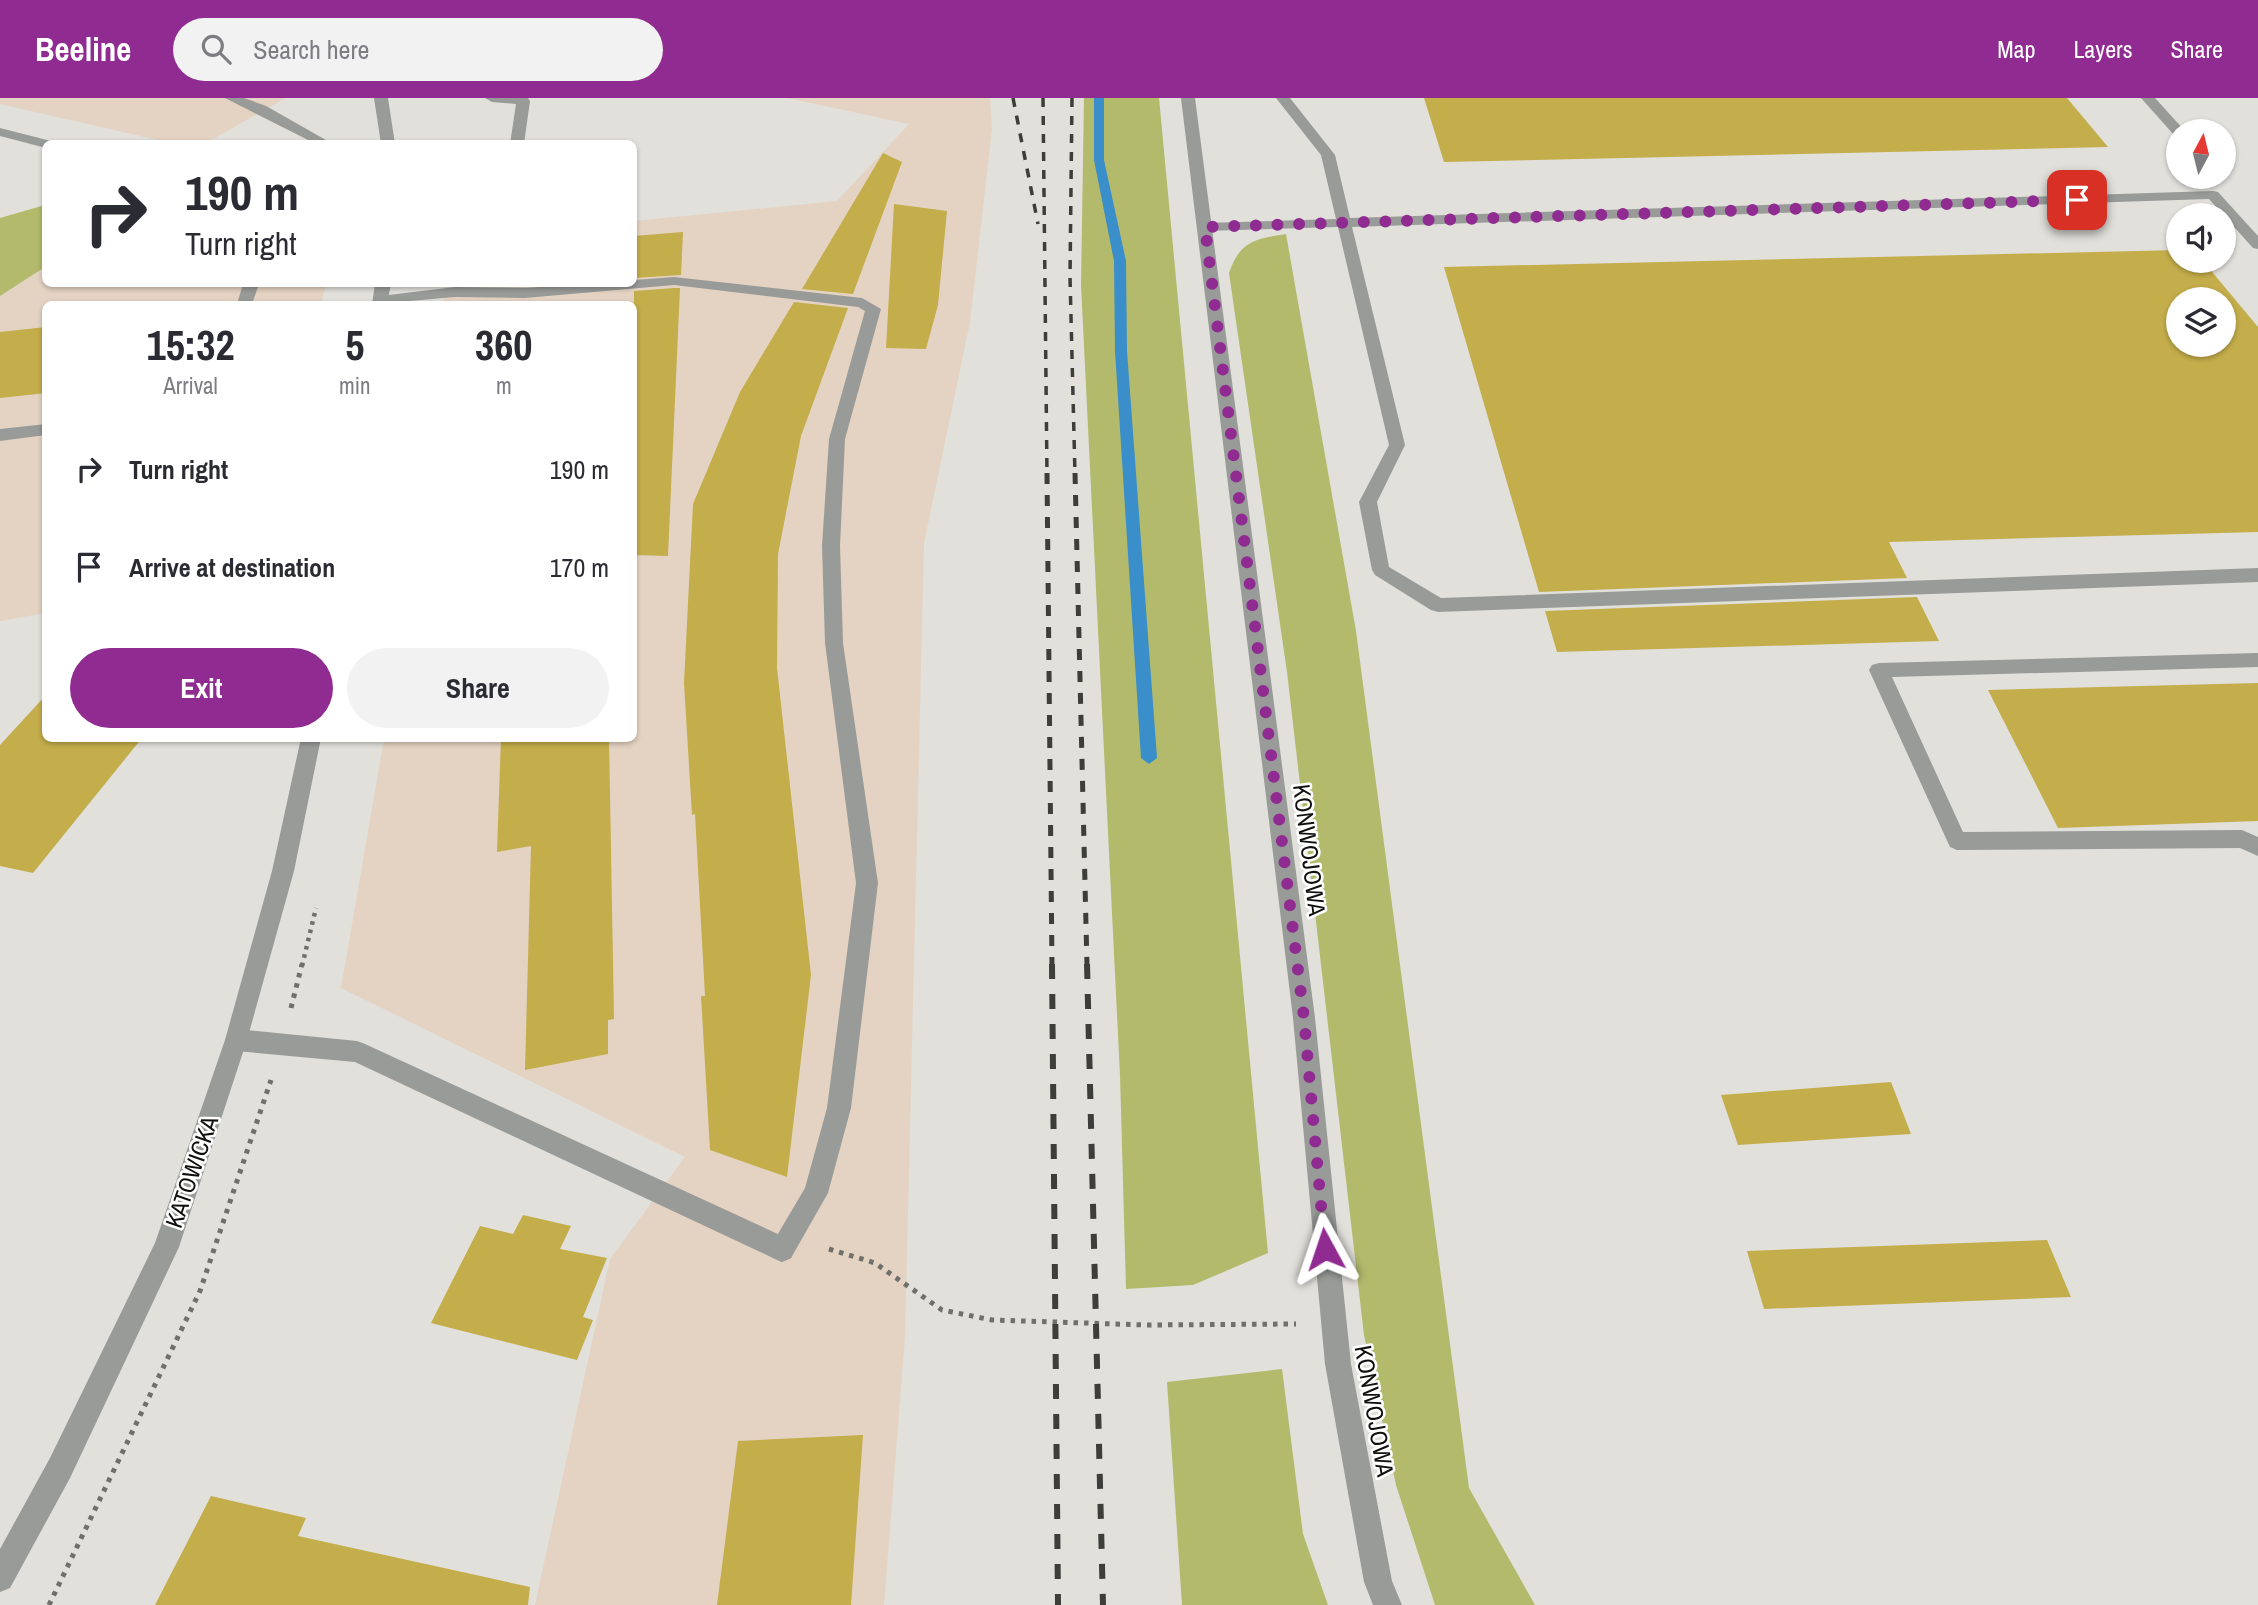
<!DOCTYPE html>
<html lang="en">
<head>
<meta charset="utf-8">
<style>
	body { margin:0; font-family:"Archivo Narrow",sans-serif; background:#f2f2f3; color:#2b2b33; height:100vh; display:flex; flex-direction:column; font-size:26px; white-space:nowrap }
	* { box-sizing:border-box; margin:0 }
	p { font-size:23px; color:#7c7c81 }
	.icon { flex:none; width:38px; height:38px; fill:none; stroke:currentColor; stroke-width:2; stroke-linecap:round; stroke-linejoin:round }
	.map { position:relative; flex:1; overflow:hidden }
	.sheet { position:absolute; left:42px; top:203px; width:595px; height:441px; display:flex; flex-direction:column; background:#fff; border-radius:10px; box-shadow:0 2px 5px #0004 }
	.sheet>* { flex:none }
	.banner { position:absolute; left:42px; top:42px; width:595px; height:147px; border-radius:10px; box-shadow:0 2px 5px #0004; background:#fff; color:#2b2b33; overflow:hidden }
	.needle { width:46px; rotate:7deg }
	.tools { position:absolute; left:2166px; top:21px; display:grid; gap:14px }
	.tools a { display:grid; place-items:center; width:70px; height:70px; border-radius:50%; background:#fff; box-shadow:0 2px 5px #0004; font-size:35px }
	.pin { position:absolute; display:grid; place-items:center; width:60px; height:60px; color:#fff; margin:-30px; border-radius:14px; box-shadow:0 4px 10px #0006 }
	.me { position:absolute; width:77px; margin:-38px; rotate:355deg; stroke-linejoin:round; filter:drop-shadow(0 0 5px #0008) }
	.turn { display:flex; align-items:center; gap:24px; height:147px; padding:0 28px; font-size:32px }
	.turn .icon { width:91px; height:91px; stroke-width:2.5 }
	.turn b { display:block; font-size:49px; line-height:60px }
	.eta { display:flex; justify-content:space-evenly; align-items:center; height:119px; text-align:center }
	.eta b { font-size:42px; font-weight:700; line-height:49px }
	.cta { display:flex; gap:14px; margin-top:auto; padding:14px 28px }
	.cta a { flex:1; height:80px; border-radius:42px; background:#8f2b91; color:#fff; font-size:28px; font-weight:700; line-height:80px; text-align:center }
	.cta a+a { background:#f2f2f3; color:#2b2b33 }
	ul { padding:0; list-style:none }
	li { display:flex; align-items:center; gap:21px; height:98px; padding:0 28px }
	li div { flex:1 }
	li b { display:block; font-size:26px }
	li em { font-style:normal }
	header { display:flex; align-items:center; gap:42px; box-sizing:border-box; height:98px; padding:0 35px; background:#8f2b91; color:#fff }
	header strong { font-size:33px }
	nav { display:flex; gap:38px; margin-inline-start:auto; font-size:24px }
	.search { width:490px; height:63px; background:#f2f2f3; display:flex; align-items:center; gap:18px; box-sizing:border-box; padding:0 24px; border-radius:38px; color:#7c7c81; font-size:26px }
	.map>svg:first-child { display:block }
	.industrial { fill:#e4d3c2 }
	.green { fill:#b3ba6c }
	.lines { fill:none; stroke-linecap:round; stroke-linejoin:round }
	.stream { fill:#3a8ec9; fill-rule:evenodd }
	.building { fill:#c4ad4b; fill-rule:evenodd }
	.path-far1 { stroke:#6f6f6b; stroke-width:4.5; stroke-dasharray:3.5 5; stroke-linecap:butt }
	.path { stroke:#6f6f6b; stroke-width:5; stroke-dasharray:4.5 6; stroke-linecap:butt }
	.service { fill:#999b99; fill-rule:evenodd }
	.minor { fill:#999b99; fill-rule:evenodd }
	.tertiary { fill:#999b99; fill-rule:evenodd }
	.rail-far2 { stroke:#3d3d3a; stroke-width:3.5; stroke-dasharray:9 9; stroke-linecap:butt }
	.rail-far1 { stroke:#3d3d3a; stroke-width:5; stroke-dasharray:11 11; stroke-linecap:butt }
	.rail { stroke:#3d3d3a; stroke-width:6; stroke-dasharray:15 15; stroke-linecap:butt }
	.route { stroke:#8f2b91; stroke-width:12; stroke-dasharray:0 21.6 }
	.labels { text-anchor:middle; stroke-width:5; stroke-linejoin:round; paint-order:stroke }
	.street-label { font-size:24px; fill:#10100e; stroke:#fff }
</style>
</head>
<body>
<header>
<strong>Beeline</strong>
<div class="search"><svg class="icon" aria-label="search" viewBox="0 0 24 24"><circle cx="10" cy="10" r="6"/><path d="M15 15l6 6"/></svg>Search here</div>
<nav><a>Map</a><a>Layers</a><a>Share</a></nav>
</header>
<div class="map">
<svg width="2258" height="1507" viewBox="0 0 2258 1507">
	<rect width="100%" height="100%" fill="#e1e0db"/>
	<g class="industrial">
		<path d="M0,0h286l-82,46 -33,-1 -171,-39z"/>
		<path d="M787,0h203l2,31 -22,193 -46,221 -19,794 -21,268h-349l75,-346 75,-102 -344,-169 43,-249 250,-1v-434h-191l2,-20h189v-63l203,-20 72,-77z"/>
		<path d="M45,169l1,17h280l-5,20h-275l-1,309 -45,8v-325z"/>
	</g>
	<g class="green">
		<path d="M1084,0h75l109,1155 -75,32 -67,4 -6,-214 -39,-790z"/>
		<path d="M45,107v62l-45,29v-78z"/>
		<path d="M1286,136l70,397 113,857 66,117h-100l-39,-120 -32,-150 -77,-663 -58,-399c11,-32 26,-34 57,-39z"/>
		<path d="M1282,1271l21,165 25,71h-146l-15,-223z"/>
	</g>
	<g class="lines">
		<path class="stream" d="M1094,0h10v62l22,101 1,90 30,407 -8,6 -8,-6 -26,-407 -1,-90 -20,-101z"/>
	</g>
	<g class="building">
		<path d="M1424,0h643l41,49 -664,15z"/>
		<path d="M883,55l19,9 -49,132 -51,-5z"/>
		<path d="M894,106l53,7 -9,94 -12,44 -40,-1z"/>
		<path d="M683,134l-2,43 -47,3v-42z"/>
		<path d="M2179,152v11h24l55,66v205l-369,10 18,36 -368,14 -95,-325zM2179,201h45v46h-45z"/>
		<path d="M674,190h6l-12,268 -34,-1v-264z"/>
		<path d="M794,204l54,6 -47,128 -23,118 -1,114 34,307 -24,202 -77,-27 -9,-154h4l-10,-182 -3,1 -8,-132 9,-179 47,-112z"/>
		<path d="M46,229v66l-46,5v-66z"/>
		<path d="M1917,499l22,44 -382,11 -12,-41z"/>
		<path d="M2258,585v138l-200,7 -70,-138z"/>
		<path d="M46,597v43h96l-109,135 -33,-7v-121z"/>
		<path d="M501,640h108l5,281 -6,1v34l-83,16 6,-224 -34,6z"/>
		<path d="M1891,984l20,52 -173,11 -17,-50z"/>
		<path d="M523,1117l48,11 -11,23 47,9 -24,59 10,3 -16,40 -146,-37 49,-97 33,8z"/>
		<path d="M2047,1142l24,57 -307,12 -17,-58z"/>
		<path d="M863,1337l-12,170h-134l21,-164z"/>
		<path d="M211,1398l95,22 -8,18 232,51 -2,18h-373z"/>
	</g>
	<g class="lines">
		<path class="path-far1" d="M302,868l14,-58"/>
		<g class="path">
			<path d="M291,910l11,-44"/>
			<path d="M829,1151l46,14 67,47 50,10 155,5 149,-1"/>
			<path d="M49,1507l151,-314 71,-211"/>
		</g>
		<g class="service">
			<path d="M225,0h19l22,8 67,38h-17z"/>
			<path d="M485,0h43l2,3 -6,43h-14l6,-40 -24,-2z"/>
			<path d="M1276,0h14l45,57 15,63 863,-27 5,1 40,44v13l-5,-1 -44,-49 -857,28 53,218 -28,57 12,65 52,31 817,-30v14l-820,30 -7,-2 -56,-35 -3,-5 -13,-68 30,-57 -51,-218 -133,4 -7,-4 7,-4 131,-4 -15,-64z"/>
			<path d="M2141,0h14l30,33h-6v5l-5,-1z"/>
			<path d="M674,179l188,21 19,11 -36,130 -5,107 3,97 35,240 -27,225 -23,85 -37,65 -9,4 -9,-4 -4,-9 36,-61 22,-80 29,-225 -31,-240 -3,-97 7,-107 36,-128 -7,-4 -184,-22 -149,13 -70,-1 -79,7 -4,-3 8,-5 75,-9 70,1 62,-4h47v-4z"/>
			<path d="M243,186h16l-7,20h-15z"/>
			<path d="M46,326v11l-46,6v-12z"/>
			<path d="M2258,555v14l-366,10 71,155 279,-2 16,7v19l-18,-8 -283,2 -7,-3 -81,-177 3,-5 7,-2z"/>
		</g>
		<g class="minor">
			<path d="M1181,0h14l120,920 36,346 41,217 10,24h-29l-9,-23 -39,-218 -32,-346z"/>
			<path d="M0,30l51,13 1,3h-6v4l-46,-12z"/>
			<path d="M236,931l121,12 8,3 426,196 4,9 -4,9 -9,4 -9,-4 -418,-196 -119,-11 -8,-4 -3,-7 3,-7z"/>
		</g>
		<g class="tertiary">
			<path d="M374,0h14l7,46h-14z"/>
			<path d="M375,186h16l-4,20h-15z"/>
			<path d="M301,640h20l-27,133 -47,169 -68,207 -109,231 -60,110 -10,4v-43l50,-91 105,-215 70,-203 47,-169z"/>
		</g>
		<g class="rail-far2">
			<path d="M1013,0l25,126"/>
			<path d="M1043,0l4,377"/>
			<path d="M1072,0l-2,179 5,198"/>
		</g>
		<g class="rail-far1">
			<path d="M1047,375l5,493"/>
			<path d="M1075,375l12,493"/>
		</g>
		<g class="rail">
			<path d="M1052,866l6,641"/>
			<path d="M1087,866l16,641"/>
		</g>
	</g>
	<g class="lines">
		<path class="route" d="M1325,1151l-21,-231 -99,-791 872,-27"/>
	</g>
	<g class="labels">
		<g class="street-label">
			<text transform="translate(1309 752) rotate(83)" y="8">KONWOJOWA</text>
			<text transform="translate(192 1074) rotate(-71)" y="8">KATOWICKA</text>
			<text transform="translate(1374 1313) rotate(80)" y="8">KONWOJOWA</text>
		</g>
	</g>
</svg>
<div class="tools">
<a><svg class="needle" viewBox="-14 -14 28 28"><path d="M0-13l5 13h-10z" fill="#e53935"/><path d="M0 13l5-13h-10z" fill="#7c7c81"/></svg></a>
<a><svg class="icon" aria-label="sound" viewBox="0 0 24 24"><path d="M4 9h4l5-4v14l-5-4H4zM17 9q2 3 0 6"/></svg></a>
<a><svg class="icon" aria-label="layers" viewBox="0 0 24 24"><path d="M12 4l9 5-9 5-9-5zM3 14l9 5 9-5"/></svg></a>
</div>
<div class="pin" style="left:2077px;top:102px;background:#d93025"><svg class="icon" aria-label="arrive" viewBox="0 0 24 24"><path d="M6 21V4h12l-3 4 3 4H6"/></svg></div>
<svg class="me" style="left:1325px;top:1151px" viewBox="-20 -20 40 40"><path d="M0-17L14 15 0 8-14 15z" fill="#8f2b91" stroke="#fff" stroke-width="4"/></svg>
<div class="banner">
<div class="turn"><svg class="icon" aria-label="right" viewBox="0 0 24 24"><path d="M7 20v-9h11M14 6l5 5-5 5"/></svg><div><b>190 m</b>Turn right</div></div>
</div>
<section class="sheet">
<div class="eta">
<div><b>15:32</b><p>Arrival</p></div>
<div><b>5</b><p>min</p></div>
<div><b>360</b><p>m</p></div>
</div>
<ul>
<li><svg class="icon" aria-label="right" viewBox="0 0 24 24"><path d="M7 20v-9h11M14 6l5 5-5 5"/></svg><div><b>Turn right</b></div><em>190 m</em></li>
<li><svg class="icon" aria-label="arrive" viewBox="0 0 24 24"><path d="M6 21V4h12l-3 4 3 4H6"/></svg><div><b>Arrive at destination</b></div><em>170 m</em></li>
</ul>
<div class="cta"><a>Exit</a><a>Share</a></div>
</section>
</div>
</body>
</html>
